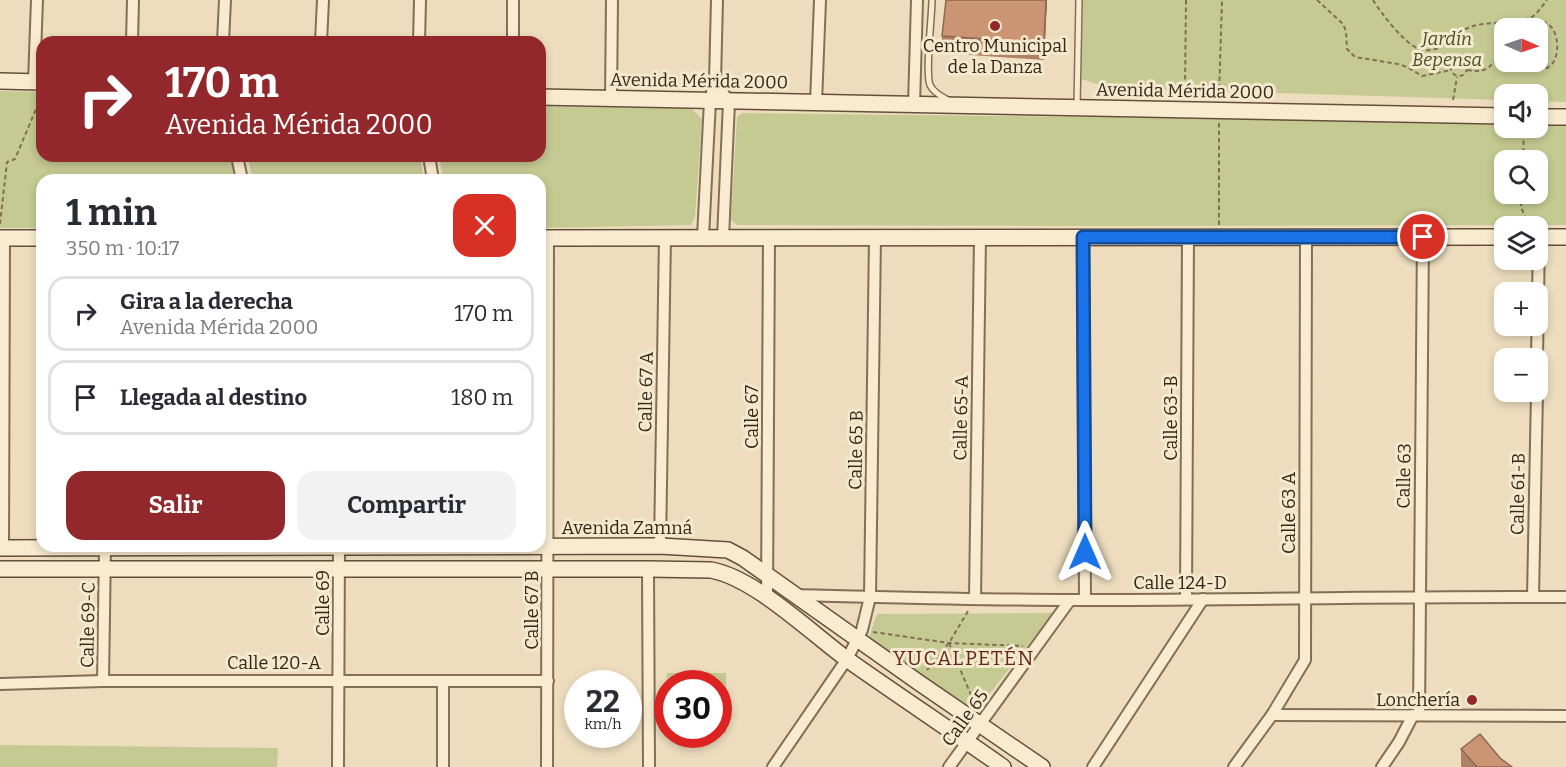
<!DOCTYPE html>
<html lang="es">
<head>
<meta charset="utf-8">
<style>
	body { margin:0; font-family:Bitter,serif; background:#f2f2f3; color:#2b2b33; height:100vh; display:flex; flex-direction:column; font-size:22px; white-space:nowrap }
	* { box-sizing:border-box; margin:0 }
	p { font-size:20px; color:#7c7c81 }
	.icon { flex:none; width:33px; height:33px; fill:none; stroke:currentColor; stroke-width:2; stroke-linecap:round; stroke-linejoin:round }
	.map { position:relative; flex:1; overflow:hidden }
	.details { position:absolute; left:36px; top:174px; width:510px; height:378px; display:flex; flex-direction:column; background:#fff; border-radius:18px; box-shadow:0 3px 9px #0003 }
	.details>* { flex:none }
	.banner { position:absolute; left:36px; top:36px; width:510px; height:126px; border-radius:18px; box-shadow:0 3px 9px #0003; background:#92282c; color:#fff; overflow:hidden }
	.needle { width:39px; rotate:92deg }
	.fabs { position:absolute; left:1494px; top:18px; display:grid; gap:12px }
	.fabs a { display:grid; place-items:center; width:54px; height:54px; border-radius:12px; background:#fff; box-shadow:0 3px 9px #0003; font-size:30px }
	.speed { position:absolute; left:564px; top:670px; display:flex; gap:12px; font-size:30px; font-weight:700; text-align:center }
	.speed>* { display:grid; place-content:center; width:78px; height:78px; border-radius:50%; background:#fff; box-shadow:0 3px 9px #0003; line-height:1 }
	.speed small { font-size:15px; font-weight:400 }
	.speed .limit { border:9px solid #d22; background:#fff; color:#111 }
	.pin { position:absolute; display:grid; place-items:center; width:51px; height:51px; color:#fff; margin:-26px; border:3px solid #fff; border-radius:50%; box-shadow:0 2px 6px #0007 }
	.me { position:absolute; width:66px; margin:-33px; rotate:0deg; stroke-linejoin:round; filter:drop-shadow(0 0 4px #0008) }
	.turn { display:flex; align-items:center; gap:21px; height:126px; padding:0 30px; font-size:27px }
	.turn .icon { width:78px; height:78px; stroke-width:2.5 }
	.turn b { display:block; font-size:42px; line-height:51px }
	.round { display:grid; place-items:center; flex:none; width:63px; height:63px; border-radius:18px; background:#f2f2f3 }
	.head { display:flex; align-items:center; justify-content:space-between; height:102px; padding:0 30px }
	h1 { font-size:36px; font-weight:700; line-height:45px }
	.primary-button { display:flex; gap:12px; margin-top:auto; padding:12px 30px }
	.primary-button a { flex:1; height:69px; border-radius:18px; background:#92282c; color:#fff; font-size:24px; font-weight:700; line-height:69px; text-align:center }
	.primary-button a+a { background:#f2f2f3; color:#2b2b33 }
	ul { padding:0; list-style:none }
	li { display:flex; align-items:center; gap:18px; height:75px; margin:0 12px 9px; padding:0 18px; border:3px solid #e1e1e2; border-radius:18px }
	li div { flex:1 }
	li b { display:block; font-size:22px }
	li em { font-style:normal }
	.map>svg:first-child { display:block }
	.green { fill:#c5ca92; fill-rule:evenodd }
	.lines { fill:none; stroke-linecap:round; stroke-linejoin:round }
	.lane-casing { stroke:#846e57; stroke-width:8 }
	.street-casing { stroke:#846e57; stroke-width:14 }
	.secondary-casing { stroke:#664f3a; stroke-width:18 }
	.path { stroke:#846e57; stroke-width:2; stroke-dasharray:4.5 3; stroke-linecap:butt }
	.lane { stroke:#f8ebd0; stroke-width:5 }
	.street { stroke:#f8ebd0; stroke-width:10 }
	.secondary { stroke:#f8ebd0; stroke-width:15 }
	.wall { fill:#af8064 }
	.shaded-wall { fill:#8e6851 }
	.building { fill:#cb9574; stroke:#8e6851; stroke-width:1.5 }
	.route-casing { stroke:#114b97; stroke-width:15 }
	.route { stroke:#1a73e8; stroke-width:10 }
	.poi-dot { fill:#92282c; stroke:#f4e8cd; stroke-width:2 }
	.labels { text-anchor:middle; stroke-width:6; stroke-linejoin:round; paint-order:stroke }
	.park-label { font-size:18px; font-style:italic; fill:#465022; stroke:#f4e8cd }
	.poi-label { font-size:18px; fill:#34271b; stroke:#f4e8cd }
	.street-label { font-size:18px; fill:#34271b; stroke:#f4e8cd }
	.neighbourhood-label { font-size:20px; letter-spacing:1.5px; fill:#60281c; stroke:#f4e8cd }
</style>
</head>
<body>
<div class="map">
<svg width="1566" height="767" viewBox="0 0 1566 767">
	<rect width="100%" height="100%" fill="#edddbe"/>
	<g class="green">
		<path d="M1083,0h483v102l-28,-1v-7h-34v6l-394,-12 -29,-9zM1538,28v34h-34v-34z"/>
		<path d="M0,91l42,1v64h190l5,24h-195v48h-42z"/>
		<path d="M540,106l152,3 10,10 -7,98 -4,8 -151,3v-48h-97l-4,-24h101z"/>
		<path d="M742,113l762,9v6h34v-6l28,1v102l-455,1 -374,-1 -6,-5 6,-103zM1504,160h34v34h-34z"/>
		<path d="M248,156h172l4,24h-172z"/>
		<path d="M1053,613l-80,102 -107,-70 11,-31z"/>
		<path d="M667,673h59v60h-7l-1,-49h-50l-1,49z"/>
		<path d="M0,745l278,3 -1,19h-277z"/>
	</g>
	<g class="lines">
		<g class="lane-casing">
			<g id="lane">
				<path d="M932,0c0,16 -7,73 -2,85 3,7 12,12 18,15"/>
				<path d="M1077,107l2,-107"/>
			</g>
		</g>
		<g class="street-casing">
			<g id="street">
				<path d="M132,42l1,-42"/>
				<path d="M223,42l2,-42"/>
				<path d="M321,42l2,-42"/>
				<path d="M419,42l1,-42"/>
				<path d="M513,42v-42"/>
				<path d="M715,81l14,21 -6,136"/>
				<path d="M34,82l3,-82"/>
				<path d="M611,99l1,-99"/>
				<path d="M816,103l4,-103"/>
				<path d="M914,105l3,-105"/>
				<path d="M237,156l5,24"/>
				<path d="M429,156l4,24"/>
				<path d="M703,237l7,-136 5,-20 2,-81"/>
				<path d="M1083,237l2,363"/>
				<path d="M1537,358l2,-121"/>
				<path d="M660,546l5,-309"/>
				<path d="M3,548l1,-310"/>
				<path d="M648,569l1,198"/>
				<path d="M795,595c93,2 185,5 277,5 165,0 329,-4 494,-3"/>
				<path d="M767,597l2,-360"/>
				<path d="M1533,597l4,-205"/>
				<path d="M1186,598l2,-361"/>
				<path d="M975,599l5,-362"/>
				<path d="M103,681l2,-134"/>
				<path d="M443,682v85"/>
				<path d="M0,684l103,-3h445"/>
				<path d="M1272,715l294,1"/>
				<path d="M1419,715l4,-478"/>
				<path d="M338,767l1,-221"/>
				<path d="M547,767l1,-529"/>
				<path d="M773,767l74,-108 15,-29 8,-33 5,-360"/>
				<path d="M949,767l121,-167"/>
				<path d="M1093,767l110,-168"/>
				<path d="M1234,767l38,-52 33,-55 1,-423"/>
				<path d="M1382,767l17,-25 14,-27"/>
			</g>
		</g>
		<g class="secondary-casing">
			<g id="secondary">
				<path d="M0,81l42,1"/>
				<path d="M540,97l964,19"/>
				<path d="M1538,117h28"/>
				<path d="M1538,237h28"/>
				<path d="M0,238h42"/>
				<path d="M540,238l964,-1"/>
				<path d="M0,548l660,-2 68,4 15,8 175,124 124,85"/>
				<path d="M0,569h648l63,1c44,8 100,63 137,90 51,36 104,71 155,107"/>
			</g>
		</g>
		<g class="path">
			<path d="M1317,0l26,24 3,7 1,18 8,8 43,7 9,3 15,9 29,-6"/>
			<path d="M1373,0c8,13 33,46 47,49 19,6 28,-10 44,-19 18,-11 47,-4 68,-13 5,-3 11,-12 15,-17"/>
			<circle cx="1459" cy="68" r="8"/>
			<path d="M1525,62c6,5 14,8 22,6 19,-8 11,-65 -21,-40"/>
			<path d="M1467,70c25,4 21,-6 37,-17"/>
			<path d="M1185,87l1,-87"/>
			<path d="M1219,96l3,-96"/>
			<path d="M1453,100l4,-23"/>
			<path d="M1219,123v102"/>
			<path d="M1523,160l1,-32"/>
			<path d="M1522,194l-1,13 8,19"/>
			<path d="M0,224l7,-62 8,-3 27,-64"/>
			<path d="M873,632l76,11 74,3"/>
			<path d="M949,643l25,59"/>
			<path d="M927,670l22,-27 19,-32"/>
		</g>
		<use href="#lane" class="lane"/>
		<use href="#street" class="street"/>
		<use href="#secondary" class="secondary"/>
	</g>
	<g class="wall">
		<path d="M1047,0l-3,60 -102,-7v-17z"/>
		<path d="M1461,749l39,9 12,9h-50l-1,-1z"/>
	</g>
	<path class="shaded-wall" d="M1046,0h1l-3,60v-17z"/>
	<g class="building">
		<path d="M946,0h100l-2,43 -102,-7z"/>
		<path d="M1480,734l20,24 12,9h-35l-16,-18z"/>
	</g>
	<g class="lines">
		<g class="route-casing">
			<path id="route" d="M1085,552l-2,-315h340"/>
		</g>
		<use href="#route" class="route"/>
	</g>
	<g class="poi-dot">
		<circle cx="995" cy="26" r="6"/>
		<circle cx="1472" cy="700" r="6"/>
	</g>
	<g class="labels">
		<g class="park-label">
			<text x="1447" y="45">Jardín<tspan x="1447" dy="21">Bepensa</tspan></text>
		</g>
		<g class="poi-label">
			<text x="995" y="52">Centro Municipal<tspan x="995" dy="21">de la Danza</tspan></text>
			<text x="1460" y="706" text-anchor="end">Lonchería</text>
		</g>
		<g class="street-label">
			<text transform="translate(699 81) rotate(1)" y="6">Avenida Mérida 2000</text>
			<text transform="translate(1185 91) rotate(1)" y="6">Avenida Mérida 2000</text>
			<text transform="translate(646 392) rotate(-89)" y="6">Calle 67 A</text>
			<text transform="translate(752 417) rotate(-90)" y="6">Calle 67</text>
			<text transform="translate(961 418) rotate(-89)" y="6">Calle 65-A</text>
			<text transform="translate(1171 418) rotate(-90)" y="6">Calle 63-B</text>
			<text transform="translate(856 450) rotate(-89)" y="6">Calle 65 B</text>
			<text transform="translate(1404 476) rotate(-89)" y="6">Calle 63</text>
			<text transform="translate(1518 494) rotate(-89)" y="6">Calle 61-B</text>
			<text transform="translate(1289 513) rotate(-90)" y="6">Calle 63 A</text>
			<text x="627" y="534">Avenida Zamná</text>
			<text x="1180" y="589">Calle 124-D</text>
			<text transform="translate(323 603) rotate(-90)" y="6">Calle 69</text>
			<text transform="translate(532 610) rotate(-90)" y="6">Calle 67 B</text>
			<text transform="translate(88 625) rotate(-89)" y="6">Calle 69-C</text>
			<text x="274" y="669">Calle 120-A</text>
			<text transform="translate(965 718) rotate(-54)" y="6">Calle 65</text>
		</g>
		<g class="neighbourhood-label">
			<text x="964" y="665">YUCALPETÉN</text>
		</g>
	</g>
</svg>
<div class="fabs">
<a><svg class="needle" viewBox="-14 -14 28 28"><path d="M0-13l5 13h-10z" fill="#e53935"/><path d="M0 13l5-13h-10z" fill="#7c7c81"/></svg></a>
<a><svg class="icon" aria-label="sound" viewBox="0 0 24 24"><path d="M4 9h4l5-4v14l-5-4H4zM17 9q2 3 0 6"/></svg></a>
<a><svg class="icon" aria-label="search" viewBox="0 0 24 24"><circle cx="10" cy="10" r="6"/><path d="M15 15l6 6"/></svg></a>
<a><svg class="icon" aria-label="layers" viewBox="0 0 24 24"><path d="M12 4l9 5-9 5-9-5zM3 14l9 5 9-5"/></svg></a>
<a>+</a>
<a>−</a>
</div>
<div class="speed"><div>22<small>km/h</small></div><div class="limit">30</div></div>
<div class="pin" style="left:1423px;top:237px;background:#d93025"><svg class="icon" aria-label="arrive" viewBox="0 0 24 24"><path d="M6 21V4h12l-3 4 3 4H6"/></svg></div>
<svg class="me" style="left:1085px;top:552px" viewBox="-20 -20 40 40"><path d="M0-17L14 15 0 8-14 15z" fill="#1a73e8" stroke="#fff" stroke-width="4"/></svg>
<div class="banner">
<div class="turn"><svg class="icon" aria-label="right" viewBox="0 0 24 24"><path d="M7 20v-9h11M14 6l5 5-5 5"/></svg><div><b>170 m</b>Avenida Mérida 2000</div></div>
</div>
<section class="details">
<div class="head"><div><h1>1 min</h1><p>350 m · 10:17</p></div><a class="round" style="background:#d93025;color:#fff"><svg class="icon" aria-label="close" viewBox="0 0 24 24"><path d="M6 6l12 12M18 6L6 18"/></svg></a></div>
<ul>
<li><svg class="icon" aria-label="right" viewBox="0 0 24 24"><path d="M7 20v-9h11M14 6l5 5-5 5"/></svg><div><b>Gira a la derecha</b><p>Avenida Mérida 2000</p></div><em>170 m</em></li>
<li><svg class="icon" aria-label="arrive" viewBox="0 0 24 24"><path d="M6 21V4h12l-3 4 3 4H6"/></svg><div><b>Llegada al destino</b></div><em>180 m</em></li>
</ul>
<div class="primary-button"><a>Salir</a><a>Compartir</a></div>
</section>
</div>
</body>
</html>
